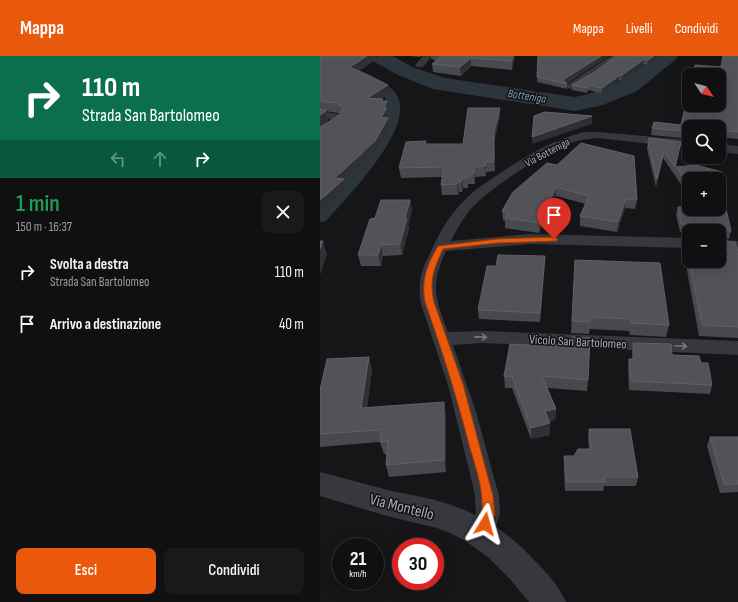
<!DOCTYPE html>
<html lang="it">
<head>
<meta charset="utf-8">
<style>
	body { margin:0; font-family:"Sofia Sans Condensed",sans-serif; background:#19191b; color:#f1f3f6; height:100vh; display:flex; flex-direction:column; font-size:15px; white-space:nowrap }
	* { box-sizing:border-box; margin:0 }
	p { font-size:13px; color:#9c9d9f }
	.icon { flex:none; width:22px; height:22px; fill:none; stroke:currentColor; stroke-width:2; stroke-linecap:round; stroke-linejoin:round }
	.map { position:relative; flex:1; overflow:hidden }
	.side { display:flex; flex-direction:column; background:#101012; width:320px }
	.side>* { flex:none }
	.banner { background:#0b6e4f; color:#fff; overflow:hidden }
	.needle { width:26px; rotate:125deg }
	.controls { position:absolute; left:362px; top:12px; display:grid; gap:8px }
	.controls a { display:grid; place-items:center; width:44px; height:44px; border-radius:8px; background:#101012; box-shadow:0 4px 16px #0002,0 0 0 1px #303032; font-size:20px }
	.speed { position:absolute; left:12px; top:482px; display:flex; gap:8px; font-size:20px; font-weight:700; text-align:center }
	.speed>* { display:grid; place-content:center; width:52px; height:52px; border-radius:50%; background:#101012; box-shadow:0 4px 16px #0002,0 0 0 1px #303032; line-height:1 }
	.speed small { font-size:10px; font-weight:400 }
	.speed .limit { border:6px solid #d22; background:#fff; color:#111 }
	.pin { position:absolute; display:grid; place-items:center; width:34px; height:34px; color:#fff; margin:-41px -17px; border-radius:50% 50% 50% 0; rotate:-45deg; box-shadow:0 0 4px #0007 }
	.pin .icon { rotate:45deg }
	.me { position:absolute; width:44px; margin:-22px; rotate:8deg; stroke-linejoin:round; filter:drop-shadow(0 0 3px #0008) }
	.turn { display:flex; align-items:center; gap:14px; height:84px; padding:0 16px; font-size:18px }
	.turn .icon { width:52px; height:52px; stroke-width:2.5 }
	.turn b { display:block; font-size:28px; line-height:34px }
	.lanes { display:flex; align-items:center; height:38px; padding:0 16px; background:#0003; justify-content:center; gap:20px; direction:ltr }
	.lanes .off { opacity:.35 }
	.round { display:grid; place-items:center; flex:none; width:42px; height:42px; border-radius:8px; background:#19191b }
	.summary { display:flex; align-items:center; justify-content:space-between; height:68px; padding:0 16px }
	h1 { font-size:24px; font-weight:600; line-height:30px; color:#1e9e55 }
	.cta { display:flex; gap:8px; margin-top:auto; padding:8px 16px }
	.cta a { flex:1; height:46px; border-radius:8px; background:#ea580c; color:#fff; font-size:16px; font-weight:600; line-height:46px; text-align:center }
	.cta a+a { background:#19191b; color:#f1f3f6 }
	ul { padding:0; list-style:none }
	li { display:flex; align-items:center; gap:12px; height:52px; padding:0 16px }
	li div { flex:1 }
	li b { display:block; font-size:15px }
	li em { font-style:normal }
	header { display:flex; align-items:center; gap:24px; box-sizing:border-box; height:56px; padding:0 20px; background:#ea580c; color:#fff }
	header strong { font-size:19px }
	nav { display:flex; gap:22px; margin-inline-start:auto; font-size:14px }
	main { display:flex; flex:1; min-height:0 }
	.map>svg:first-child { display:block }
	.lines { fill:none; stroke-linecap:round; stroke-linejoin:round }
	.canal { fill:#2c353c; fill-rule:evenodd }
	.river { fill:#2c353c; fill-rule:evenodd }
	.minor { fill:#37383d; fill-rule:evenodd }
	.tertiary { fill:#37383d; fill-rule:evenodd }
	.wall { fill:#47494d; fill-rule:evenodd }
	.shaded-wall { fill:#2f3033 }
	.building { fill:#525359; stroke:#5f6168 }
	.oneway { stroke:#757881 }
	.route { fill:#ea580c; stroke:#983908 }
	.labels { text-anchor:middle; stroke-width:3; stroke-linejoin:round; paint-order:stroke }
	.far-street-label { font-size:11px; fill:#a8adb8; stroke:#111113 }
	.far-water-label { font-size:12px; font-style:italic; fill:#7f9bb3; stroke:#111113 }
	.street-label { font-size:13px; fill:#a8adb8; stroke:#111113 }
	.near-street-label { font-size:16px; fill:#a8adb8; stroke:#111113 }
</style>
</head>
<body>
<header>
<strong>Mappa</strong>
<nav><a>Mappa</a><a>Livelli</a><a>Condividi</a></nav>
</header>
<main>
<section class="side">
<div class="banner">
<div class="turn"><svg class="icon" aria-label="right" viewBox="0 0 24 24"><path d="M7 20v-9h11M14 6l5 5-5 5"/></svg><div><b>110 m</b>Strada San Bartolomeo</div></div>
<div class="lanes"><svg class="icon off" aria-label="left" viewBox="0 0 24 24"><path d="M17 20v-9H6M10 6l-5 5 5 5"/></svg><svg class="icon off" aria-label="ahead" viewBox="0 0 24 24"><path d="M12 20V5M6 11l6-6 6 6"/></svg><svg class="icon" aria-label="right" viewBox="0 0 24 24"><path d="M7 20v-9h11M14 6l5 5-5 5"/></svg></div>
</div>
<div class="summary"><div><h1>1 min</h1><p>150 m · 16:37</p></div><a class="round"><svg class="icon" aria-label="close" viewBox="0 0 24 24"><path d="M6 6l12 12M18 6L6 18"/></svg></a></div>
<ul>
<li><svg class="icon" aria-label="right" viewBox="0 0 24 24"><path d="M7 20v-9h11M14 6l5 5-5 5"/></svg><div><b>Svolta a destra</b><p>Strada San Bartolomeo</p></div><em>110 m</em></li>
<li><svg class="icon" aria-label="arrive" viewBox="0 0 24 24"><path d="M6 21V4h12l-3 4 3 4H6"/></svg><div><b>Arrivo a destinazione</b></div><em>40 m</em></li>
</ul>
<div class="cta"><a>Esci</a><a>Condividi</a></div>
</section>
<div class="map">
<svg width="418" height="546" viewBox="0 0 418 546">
	<rect width="100%" height="100%" fill="#161618"/>
	<g class="lines">
		<path class="canal" d="M32,0l-8,6c16,10 41,16 52,32 22,32 -49,103 -70,127l-6,1v-16c16,-17 88,-88 62,-112 -13,-11 -42,-20 -50,-31l5,-7z"/>
		<path class="river" d="M48,0h25l19,11 33,11 130,19 14,-3 32,-13 35,-25h22l-3,4 -38,31 -34,14 -28,6 -142,-22 -35,-14 -27,-15z"/>
		<g class="minor">
			<path d="M103,0h9l-9,11h-6l-2,-2z"/>
			<path d="M291,0h10l-29,21 -18,11 -4,1 -5,-3z"/>
			<path d="M0,55l18,3 6,5c-4,7 -16,15 -24,17v-8l12,-8 -12,-3z"/>
			<path d="M265,76h13l91,8v8l-91,-10c-7,1 -14,1 -21,3 -28,8 -88,47 -107,69 -8,10 -14,20 -19,31l79,-7 159,4v10l-159,-4 -84,7c-16,35 -11,47 2,81l34,-1 256,10v14l-256,-12 -29,2 23,67 23,84 1,18 -9,29 -9,4 -9,-4 -3,-8 6,-21 -1,-18 -3,-14 -24,-97 -27,-81c-4,-25 1,-34 11,-55 7,-16 17,-33 30,-46 12,-14 28,-23 43,-33 26,-17 50,-31 80,-38z"/>
			<path d="M399,88l19,2v8l-19,-2z"/>
			<path d="M399,184l19,1v10l-19,-1z"/>
		</g>
		<path class="tertiary" d="M0,416c23,6 45,12 68,18 16,4 33,6 50,11 38,10 71,31 97,60 12,12 24,25 31,41h-37l-20,-24 -21,-21 -24,-17 -14,-7 -13,-5 -50,-12 -67,-20z"/>
	</g>
	<g class="wall">
		<path d="M0,0h61l-22,15 30,23 -8,5 7,12 -1,1 1,5v1l2,10 -13,23 -33,31 2,7 -26,25zM5,55l13,2 2,1 -5,4 -15,9 8,-6 -2,-10z"/>
		<path d="M90,0h11l-1,1z"/>
		<path d="M111,0h84l-3,14 -41,-4 -10,10 -28,-4 -1,-8 4,-4 -5,-1z"/>
		<path d="M218,0h71l-42,27v6l-30,-7z"/>
		<path d="M296,0h45l-14,9 -4,-1 -22,17 -2,-1 -17,13 -14,-3 -1,3 -15,-3v-5l21,-12z"/>
		<path d="M418,0v83l-19,-2v-10h-30v6l-6,-1 -1,6 -31,-3 1,-7 29,-3 40,-58z"/>
		<path d="M180,52v9l-6,25 1,29 -9,1v4l-11,1v7h-7v4h-5l-1,4h-3l-1,3h-16l-1,-10 1,-8 -41,1 -2,-10 27,-24h37z"/>
		<path d="M328,86h33l-5,25 44,13 -31,-1v18l-15,-23v-1v1l-11,-16 -7,29 -9,-38z"/>
		<path d="M237,109l80,35 -2,9 -10,-1 -8,24 -37,-6v-10l6,-12 -30,-8 -17,37 -34,-5v-7l-2,-1 -1,-9z"/>
		<path d="M90,144l2,11 -4,13 1,4 -7,27 -19,1 -2,10h-20l-3,-11 17,-37z"/>
		<path d="M358,151l53,24 -2,8h-9l-1,3v-11h-30v2l-9,-1 -4,-17z"/>
		<path d="M403,185l15,10v87l-39,-2 -13,-71 2,-10h1v6h30l3,-5 -2,-4z"/>
		<path d="M225,200l-5,66 -61,-3 -1,-9 18,-44z"/>
		<path d="M255,204l94,65 -3,12 -36,-2 -1,-4 -39,-2 -1,5 -18,-1z"/>
		<path d="M313,287l68,20 11,22 -2,9 -81,-4 -1,-22 1,-9h3v-7z"/>
		<path d="M190,288l78,36 -1,11 -40,-3 9,21 -1,11 -6,1 1,14 -19,4 -19,-51h-7l-1,-12z"/>
		<path d="M52,313l-5,39 79,6v58l-57,5 -3,-12 1,-11h-3l-4,-12 -60,5v-57z"/>
		<path d="M269,373l49,48 -2,9h-32l-1,5h-38l-1,-26v-9h10l15,-7 -1,-11z"/>
		<path d="M390,381h28v55l-18,1 -13,-47z"/>
	</g>
	<g class="shaded-wall">
		<path d="M47,0h14l-29,20 -2,-9z"/>
		<path d="M193,0h2l-3,14v-9z"/>
		<path d="M281,0h8l-43,27h-2v-4z"/>
		<path d="M334,0h7l-14,9 1,-5z"/>
		<path d="M151,2v8l-10,10 -1,-9z"/>
		<path d="M324,3l-1,5 -22,17 1,-6z"/>
		<path d="M300,19l-1,5 -17,13v-5z"/>
		<path d="M68,29l1,9 -21,13 -1,-9z"/>
		<path d="M63,43l1,8 3,-6 1,10 -1,1 1,5 -1,1h1l2,10 -13,23 -33,31 2,7 -26,25v-14l15,-22 46,-61v-16z"/>
		<path d="M180,52v9l-6,25 1,29 -1,-39z"/>
		<path d="M6,55l2,10 -8,6v-12z"/>
		<path d="M272,60v8l-60,20v-7z"/>
		<path d="M344,95l-1,7 -7,29 1,-8z"/>
		<path d="M166,106v14l-1,-10z"/>
		<path d="M154,111l1,10v7l-1,-10z"/>
		<path d="M402,116l-2,8 -1,2v-3h-2z"/>
		<path d="M142,122l1,10 -1,4 -1,-10z"/>
		<path d="M138,126l1,10 -1,3 -1,-11z"/>
		<path d="M236,131v9l-17,37 1,-10z"/>
		<path d="M306,143l-1,9 -8,24 1,-10z"/>
		<path d="M90,144l2,11 -4,13 1,4 -7,27 -2,-11 5,-26z"/>
		<path d="M3,185l4,14 -7,20v-26z"/>
		<path d="M61,189l2,11 -2,10 -3,-11z"/>
		<path d="M225,200v8l-5,58v-9z"/>
		<path d="M49,301l3,12 -7,51 -4,-12z"/>
		<path d="M124,346l2,12v58l-2,-12z"/>
		<path d="M236,353l-1,11 -10,2v-11z"/>
		<path d="M230,367v12l-19,4v-11z"/>
	</g>
	<g class="building">
		<path d="M0,0h47l-17,11 38,18 -21,13 16,1 -2,2h6l-3,7h3l-2,2h1l-5,7 7,1 -13,23 -40,37 9,1 -24,21v-73l15,-9 6,-5 2,-5 -7,-5 -16,-2z"/>
		<path d="M121,0h72l-1,5 -41,-3 -11,9 -28,-3z"/>
		<path d="M218,0h63l-37,23v2l3,3 -30,-7z"/>
		<path d="M296,0h38l-6,4 -4,-1 -22,16h-2l-18,13 -14,-3v3l-16,-3 21,-12z"/>
		<path d="M403,0h15v76l-19,-2v-3h-23l-11,-1 -2,5 -31,-3 2,-6 27,3 8,-34v14h30v-30h-26l2,-10 26,2z"/>
		<path d="M148,52h32l-6,24v30h-8l-1,4 -11,1v7h-6v4h-6l-1,4h-3l-1,2 -16,1 3,-18 -45,1 7,-26 20,-1 -1,3h38z"/>
		<path d="M0,53l6,2 -6,4z"/>
		<path d="M225,56l47,4 -60,21 2,-21z"/>
		<path d="M329,82l32,4 -6,25 -11,-16 -7,28 -9,-37z"/>
		<path d="M261,87l53,13 3,44 -11,-1 -8,23 -38,-6 9,-20 -33,-9 -16,36 -35,-5 3,-5 -6,-2 11,-19 34,-29 10,2z"/>
		<path d="M376,109l26,7 -5,7h-28v7l-13,-19z"/>
		<path d="M61,144h29l-5,18h2l-7,26 -19,1 -3,10h-20l12,-36 5,-1z"/>
		<path d="M358,151h11v2h37l5,22 -11,-1v9l-1,-2v-6h-3l-3,-5 -32,-2z"/>
		<path d="M0,185h3l-3,8z"/>
		<path d="M403,185l12,1 3,9v76l-36,-2 -13,-64h30v-5l12,1z"/>
		<path d="M178,199l47,1 -5,57 -62,-3 9,-44h9z"/>
		<path d="M255,204l85,3 9,62 -38,-2v-4l-41,-2v5l-18,-1z"/>
		<path d="M252,281l18,1 -2,42 -46,-4 14,33 -11,2 5,12 -19,5 -19,-51 -8,-1 6,-32 36,2v-3l25,2z"/>
		<path d="M313,287l38,1 1,11 27,1 2,7h7l4,22 -81,-4 -2,-22h6z"/>
		<path d="M49,301l-8,51 83,-6v58l-58,5 2,-24 -8,1 1,-12 -61,4v-44l7,-31z"/>
		<path d="M269,373h41l8,48h-34l1,5h-39l-2,-26h10l4,-7h13z"/>
		<path d="M390,381h28v47h-14z"/>
	</g>
	<defs><path id="oneway-shaft" d="M-6 0H5M1.5-3L5.5 0L1.5 3" fill="none" stroke-width="1.6" stroke-linecap="round" stroke-linejoin="round"/></defs>
	<g class="oneway">
		<use href="#oneway-shaft" transform="translate(161 281) rotate(1)"/>
		<use href="#oneway-shaft" transform="translate(361 290) rotate(3)"/>
	</g>
	<path class="route" d="M234,181l4,2 -1,2 -60,2 -54,6c-9,20 -14,31 -9,53l29,82 30,112 2,18 -5,14 -5,2 -4,-2 -2,-4c9,-26 -4,-57 -11,-83 -12,-47 -27,-93 -43,-139 -4,-21 2,-38 13,-56l59,-7z"/>
	<g class="labels">
		<g class="far-street-label">
			<text transform="translate(227 96) rotate(-28)" y="4">Via Botteniga</text>
		</g>
		<g class="far-water-label">
			<text transform="translate(207 40) rotate(9)" y="4">Botteniga</text>
		</g>
		<g class="street-label">
			<text transform="translate(258 285) rotate(3)" y="5">Vicolo San Bartolomeo</text>
		</g>
		<g class="near-street-label">
			<text transform="translate(82 450) rotate(14)" y="6">Via Montello</text>
		</g>
	</g>
</svg>
<div class="controls">
<a><svg class="needle" viewBox="-14 -14 28 28"><path d="M0-13l5 13h-10z" fill="#e53935"/><path d="M0 13l5-13h-10z" fill="#9c9d9f"/></svg></a>
<a><svg class="icon" aria-label="search" viewBox="0 0 24 24"><circle cx="10" cy="10" r="6"/><path d="M15 15l6 6"/></svg></a>
<a>+</a>
<a>−</a>
</div>
<div class="speed"><div>21<small>km/h</small></div><div class="limit">30</div></div>
<div class="pin" style="left:234px;top:183px;background:#d93025"><svg class="icon" aria-label="arrive" viewBox="0 0 24 24"><path d="M6 21V4h12l-3 4 3 4H6"/></svg></div>
<svg class="me" style="left:165px;top:468px" viewBox="-20 -20 40 40"><path d="M0-17L14 15 0 8-14 15z" fill="#ea580c" stroke="#fff" stroke-width="4"/></svg>
</div>
</main>
</body>
</html>
